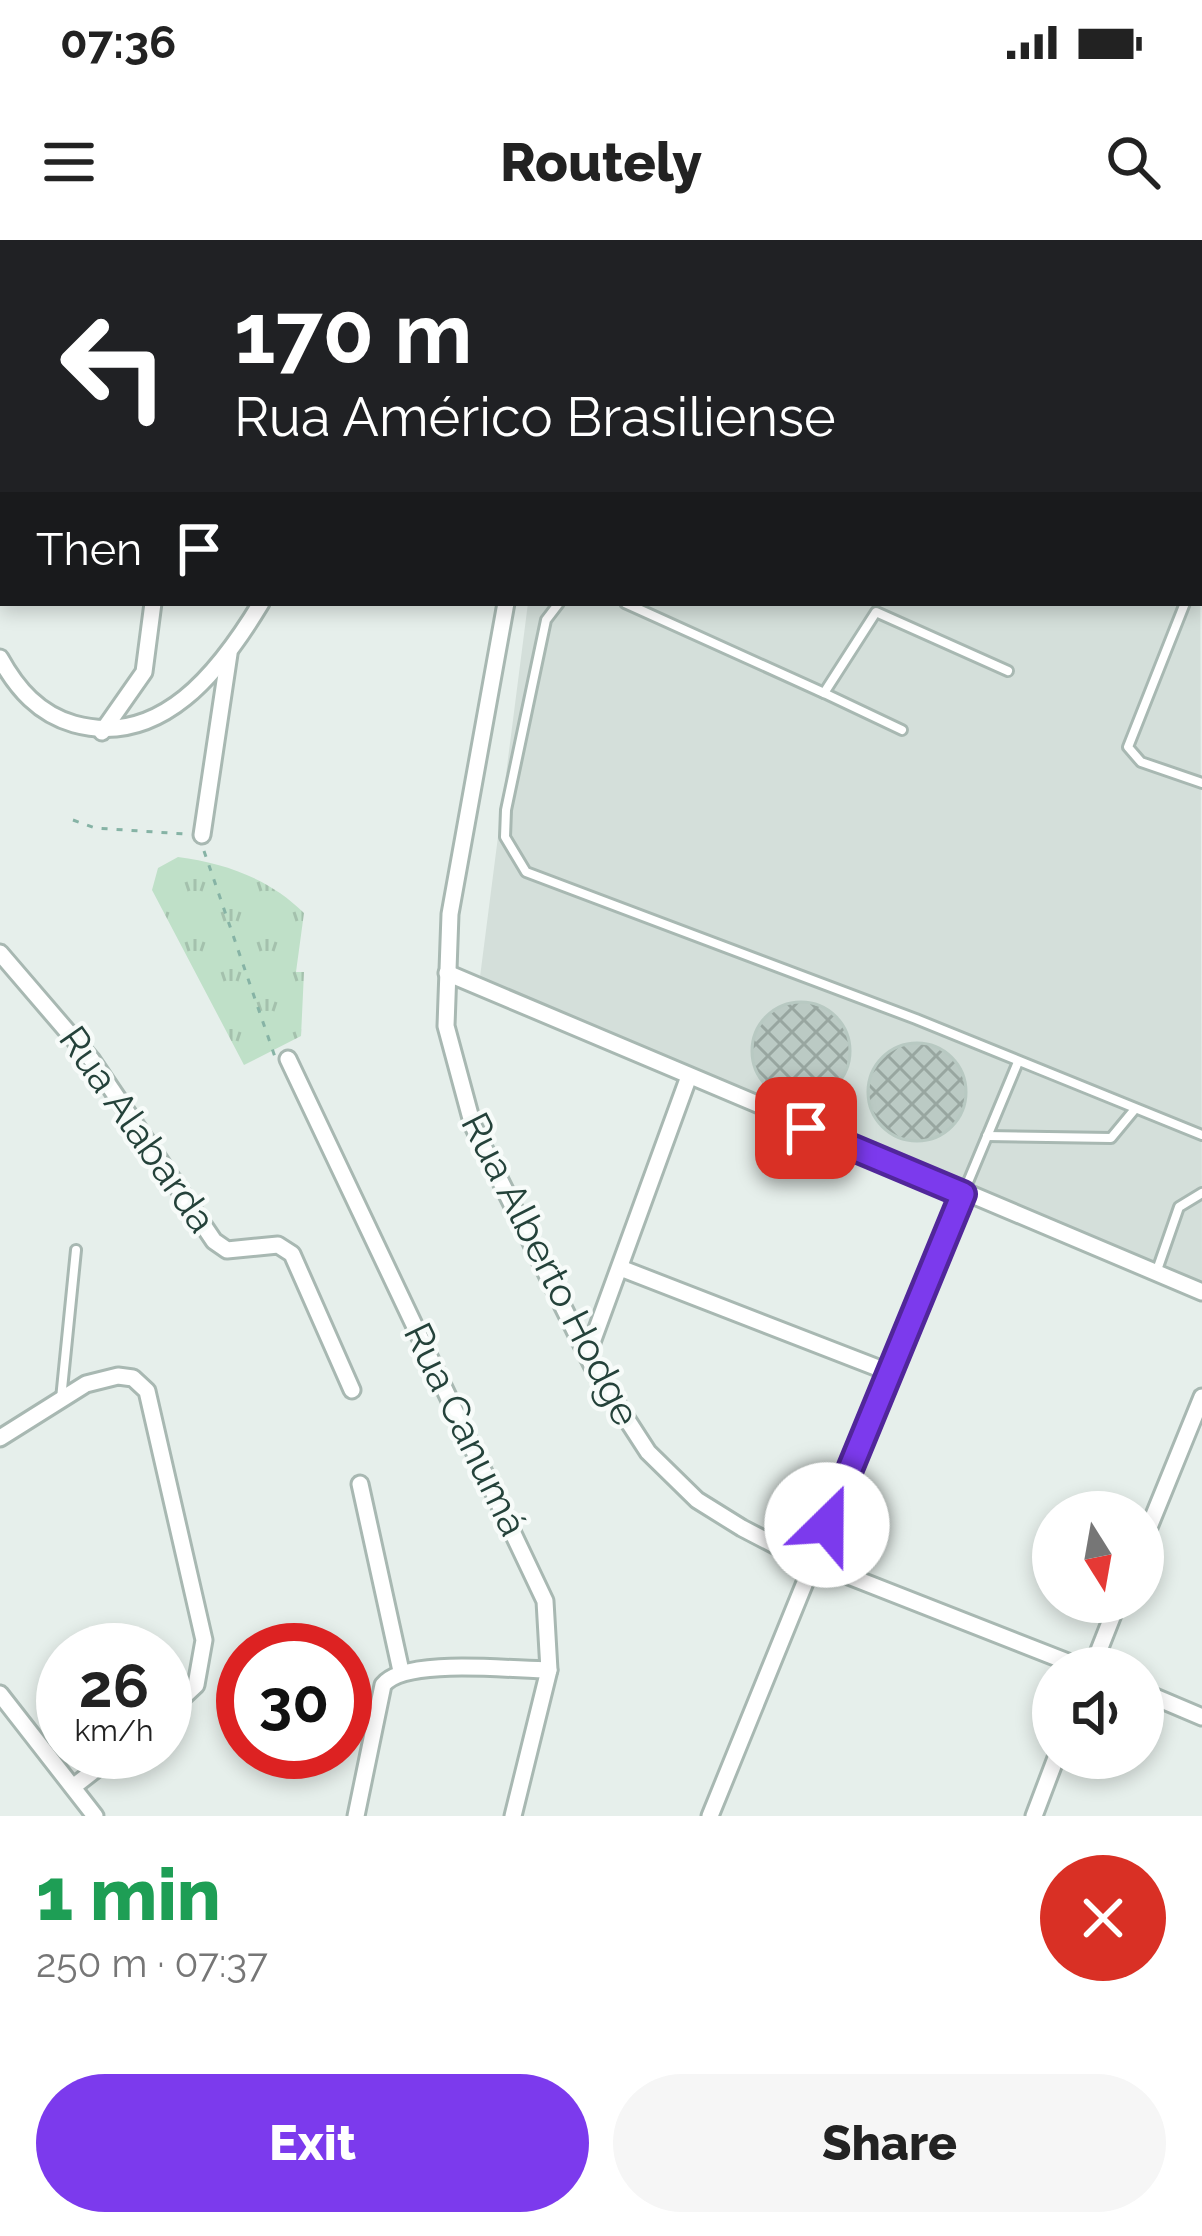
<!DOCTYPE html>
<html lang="en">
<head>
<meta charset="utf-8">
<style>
	body { margin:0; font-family:Raleway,sans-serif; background:#f6f6f6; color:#222; height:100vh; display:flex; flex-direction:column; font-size:45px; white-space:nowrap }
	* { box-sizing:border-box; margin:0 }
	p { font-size:39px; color:#767676 }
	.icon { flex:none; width:66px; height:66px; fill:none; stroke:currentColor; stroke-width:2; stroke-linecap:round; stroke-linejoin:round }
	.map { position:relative; height:1576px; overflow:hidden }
	.details { display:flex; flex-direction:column; background:#fff; flex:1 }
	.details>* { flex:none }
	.guide { position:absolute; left:0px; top:0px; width:1203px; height:366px; box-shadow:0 6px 18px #0003; background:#202124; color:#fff; overflow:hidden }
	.needle { width:78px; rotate:169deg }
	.tools { position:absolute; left:1032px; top:1251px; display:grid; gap:24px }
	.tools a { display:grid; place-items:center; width:132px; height:132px; border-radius:50%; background:#fff; box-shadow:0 6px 18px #0003; font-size:60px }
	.speed { position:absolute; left:36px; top:1383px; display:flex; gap:24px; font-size:60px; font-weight:700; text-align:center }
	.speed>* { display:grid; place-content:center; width:156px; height:156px; border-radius:50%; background:#fff; box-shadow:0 6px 18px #0003; line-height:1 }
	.speed small { font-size:30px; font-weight:400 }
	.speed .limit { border:18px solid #d22; background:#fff; color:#111 }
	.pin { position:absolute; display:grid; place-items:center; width:102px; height:102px; color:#fff; margin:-51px; border-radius:24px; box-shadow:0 6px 18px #0006 }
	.me { position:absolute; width:132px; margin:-66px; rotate:23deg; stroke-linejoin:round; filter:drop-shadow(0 0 9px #0008) }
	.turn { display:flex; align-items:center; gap:42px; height:252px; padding:0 36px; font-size:54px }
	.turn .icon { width:156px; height:156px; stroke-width:2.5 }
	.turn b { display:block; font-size:84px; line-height:102px }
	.then { display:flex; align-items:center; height:114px; padding:0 36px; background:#0003; gap:24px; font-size:45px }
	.round { display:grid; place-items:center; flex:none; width:126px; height:126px; border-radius:63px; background:#f6f6f6 }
	.head { display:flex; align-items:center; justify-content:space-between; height:204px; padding:0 36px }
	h1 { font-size:72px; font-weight:800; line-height:90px; color:#1e9e55 }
	.primary-button { display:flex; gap:24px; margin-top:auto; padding:24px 36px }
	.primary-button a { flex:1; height:138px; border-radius:72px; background:#7c3aed; color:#fff; font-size:48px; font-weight:800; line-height:138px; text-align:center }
	.primary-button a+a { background:#f6f6f6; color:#222 }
	.status { display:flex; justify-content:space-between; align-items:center; height:84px; padding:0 60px; background:#fff; direction:ltr }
	.status svg { height:33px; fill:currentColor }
	header { display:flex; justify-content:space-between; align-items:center; height:156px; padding:0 36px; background:#fff; font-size:54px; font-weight:800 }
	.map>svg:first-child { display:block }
	.built { fill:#d4dfda }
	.park { fill:url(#park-tufts) }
	.building { fill:url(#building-cross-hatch); stroke:#b8c9c2; stroke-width:3 }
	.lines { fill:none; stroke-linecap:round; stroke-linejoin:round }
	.service-casing { stroke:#a8b8b2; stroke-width:14 }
	.minor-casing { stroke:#a8b8b2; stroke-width:21 }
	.path { stroke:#86b3a5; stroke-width:3; stroke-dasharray:6 9; stroke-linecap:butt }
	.service { stroke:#fff; stroke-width:8 }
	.minor { stroke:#fff; stroke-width:15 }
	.route-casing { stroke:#51269a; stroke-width:30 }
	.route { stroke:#7c3aed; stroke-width:21 }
	.labels { text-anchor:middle; stroke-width:9; stroke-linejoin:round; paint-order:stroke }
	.street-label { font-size:39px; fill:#24423a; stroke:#f7fbf9 }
</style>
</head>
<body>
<div class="status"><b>07:36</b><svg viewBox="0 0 49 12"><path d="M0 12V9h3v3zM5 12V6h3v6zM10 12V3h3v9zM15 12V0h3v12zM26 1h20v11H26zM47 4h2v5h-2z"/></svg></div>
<header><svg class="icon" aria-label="menu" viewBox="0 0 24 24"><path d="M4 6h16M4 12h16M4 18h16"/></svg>Routely<svg class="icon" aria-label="search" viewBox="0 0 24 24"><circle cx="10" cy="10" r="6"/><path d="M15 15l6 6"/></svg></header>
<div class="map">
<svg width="1202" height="1576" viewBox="0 0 1202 1576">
	<defs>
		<pattern id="park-tufts" width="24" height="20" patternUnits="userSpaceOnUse" patternTransform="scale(3)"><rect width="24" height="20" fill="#bfe0c8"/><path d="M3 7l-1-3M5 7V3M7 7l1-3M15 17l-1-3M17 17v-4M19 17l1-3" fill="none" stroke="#a4c1ad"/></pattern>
		<pattern id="building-cross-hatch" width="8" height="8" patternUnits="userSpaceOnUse" patternTransform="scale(3)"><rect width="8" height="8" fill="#bbcac4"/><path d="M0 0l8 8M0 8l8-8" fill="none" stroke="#98a6a0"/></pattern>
	</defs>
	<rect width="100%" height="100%" fill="#e6efeb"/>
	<path class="built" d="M1200,220l2,825 -722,-308 48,-374h672z"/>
	<path class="park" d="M178,617c47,6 92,22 126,56l-8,59h8l-3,64 -57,29 -92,-175 6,-22z"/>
	<g class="building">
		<circle cx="801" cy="811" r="49"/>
		<circle cx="917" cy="852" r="49"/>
	</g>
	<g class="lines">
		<g class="service-casing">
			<g id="service">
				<path d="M1200,236l2,1"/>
				<path d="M1200,283l2,3"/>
				<path d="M1200,330l2,-4"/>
				<path d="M559,363l-13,17 -40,190 -1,27 21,35 390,147 286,116"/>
				<path d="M625,363l199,90"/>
				<path d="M1185,363l-57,144 13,15 61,21"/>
				<path d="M902,490l-78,-37 52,-81 132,59"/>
				<path d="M987,896l124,2 24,-29"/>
				<path d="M963,954l55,-132"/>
				<path d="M1156,1033l23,-66 23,-14"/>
				<path d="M61,1159l15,-149"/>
			</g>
		</g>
		<g class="minor-casing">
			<g id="minor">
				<path d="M119,0l4,3"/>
				<path d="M738,0l7,3"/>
				<path d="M930,0l8,3"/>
				<path d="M1075,0l8,3"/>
				<path d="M27,3l4,-3"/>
				<path d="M366,3v-3"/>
				<path d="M573,3v-3"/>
				<path d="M1025,3l1,-3"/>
				<path d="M0,25l3,-3"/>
				<path d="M1200,185l2,1"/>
				<path d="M0,286h3"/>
				<path d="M506,363l-56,311 -4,112 27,100 120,241 55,85 49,48 45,28 48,25 293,115"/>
				<path d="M0,418c17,31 39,56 74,66 87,24 146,-53 187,-121"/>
				<path d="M102,492l42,-60 9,-69"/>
				<path d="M202,595l27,-181"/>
				<path d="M0,713l91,106 123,182 13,9 51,-5 14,9 60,136"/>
				<path d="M447,733l755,319"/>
				<path d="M288,819l257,542 4,69 -36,146"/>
				<path d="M623,1029l268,104"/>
				<path d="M587,1116l101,-277"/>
				<path d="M0,1198l86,-54 32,-8 15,2 14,13 57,249 -8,45 -31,29"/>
				<path d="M360,1244l41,187"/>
				<path d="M1143,1302l59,-145"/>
				<path d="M1092,1428l26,-66"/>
				<path d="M1143,1452l59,25"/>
				<path d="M0,1454l95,122"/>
				<path d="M73,1547l45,-35"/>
				<path d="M356,1576l27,-131c21,-28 129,-15 166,-15"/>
				<path d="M710,1576l253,-622"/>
				<path d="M1034,1576l22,-58"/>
			</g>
		</g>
		<g class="path">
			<path d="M73,580l22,8 90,6"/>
			<path d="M204,611l71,206"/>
		</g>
		<use href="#service" class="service"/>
		<use href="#minor" class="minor"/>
	</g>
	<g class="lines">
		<g class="route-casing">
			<path id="route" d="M806,888l157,66 -136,331"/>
		</g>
		<use href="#route" class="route"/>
	</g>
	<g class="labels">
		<g class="street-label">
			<text transform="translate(138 889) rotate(55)" y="14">Rua Alabarda</text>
			<text transform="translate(551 1029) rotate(63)" y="14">Rua Alberto Hodge</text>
			<text transform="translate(466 1189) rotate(64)" y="14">Rua Canumá</text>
		</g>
	</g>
</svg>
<div class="tools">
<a><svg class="needle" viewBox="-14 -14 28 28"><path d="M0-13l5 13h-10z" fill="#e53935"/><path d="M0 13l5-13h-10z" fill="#767676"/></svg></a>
<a><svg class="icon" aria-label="sound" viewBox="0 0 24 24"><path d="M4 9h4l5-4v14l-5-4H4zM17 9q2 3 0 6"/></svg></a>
</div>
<div class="speed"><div>26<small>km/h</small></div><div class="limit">30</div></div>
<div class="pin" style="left:806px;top:888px;background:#d93025"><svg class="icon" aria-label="arrive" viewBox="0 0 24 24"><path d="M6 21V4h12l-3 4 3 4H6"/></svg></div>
<svg class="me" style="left:827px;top:1285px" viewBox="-20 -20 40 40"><circle r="19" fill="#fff"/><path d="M0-13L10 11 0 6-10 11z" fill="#7c3aed"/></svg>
<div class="guide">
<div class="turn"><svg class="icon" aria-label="left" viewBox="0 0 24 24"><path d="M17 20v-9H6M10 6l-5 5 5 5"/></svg><div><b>170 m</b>Rua Américo Brasiliense</div></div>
<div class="then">Then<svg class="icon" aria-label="arrive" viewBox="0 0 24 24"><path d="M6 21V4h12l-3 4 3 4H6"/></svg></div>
</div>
</div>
<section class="details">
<div class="head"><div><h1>1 min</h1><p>250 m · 07:37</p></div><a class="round" style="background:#d93025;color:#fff"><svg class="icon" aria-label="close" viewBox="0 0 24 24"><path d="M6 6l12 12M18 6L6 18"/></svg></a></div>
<div class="primary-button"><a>Exit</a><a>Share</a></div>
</section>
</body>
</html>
